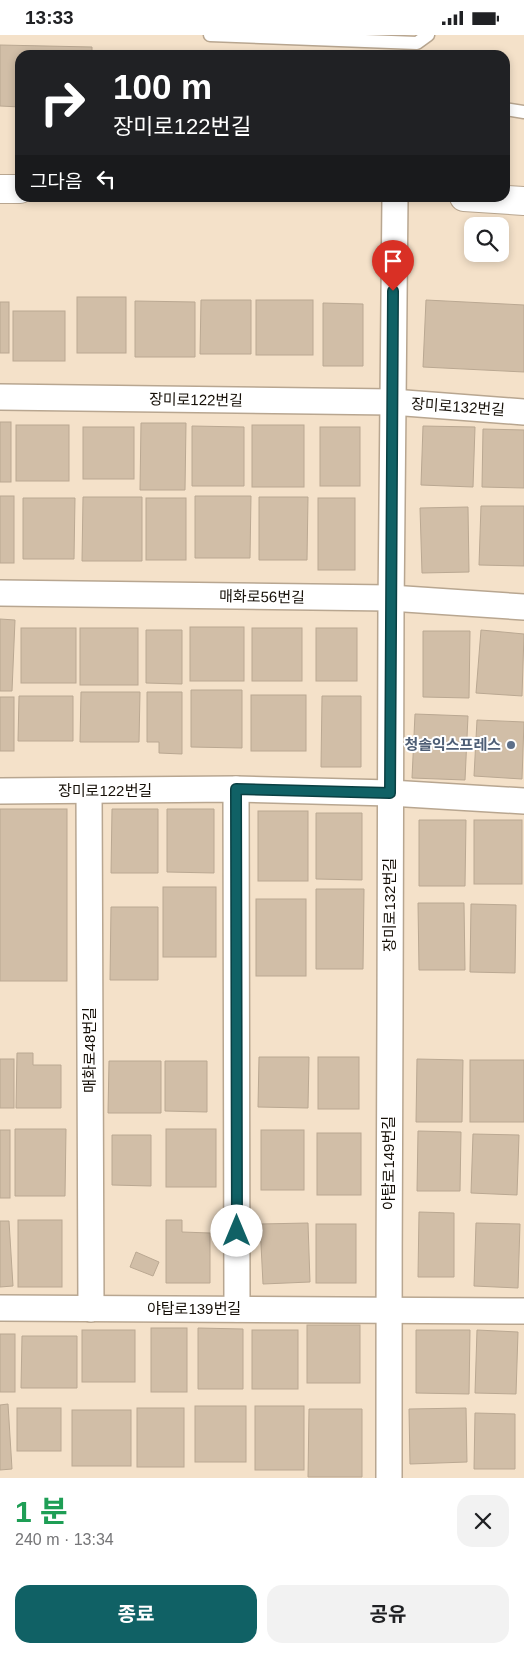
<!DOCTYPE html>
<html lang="ko">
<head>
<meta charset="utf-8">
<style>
	body { margin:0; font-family:Helvetica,"Noto Sans KR",sans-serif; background:#f2f2f2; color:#202124; height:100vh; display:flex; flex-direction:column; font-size:19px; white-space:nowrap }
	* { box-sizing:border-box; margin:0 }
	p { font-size:16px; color:#757577 }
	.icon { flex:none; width:28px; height:28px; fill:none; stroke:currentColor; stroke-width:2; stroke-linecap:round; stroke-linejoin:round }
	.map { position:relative; height:1443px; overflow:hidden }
	.sheet { display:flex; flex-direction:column; background:#fff; flex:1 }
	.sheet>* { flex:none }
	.guide { position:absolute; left:15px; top:15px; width:495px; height:152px; border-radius:15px; box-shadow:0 2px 8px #0003; background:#202124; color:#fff; overflow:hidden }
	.controls { position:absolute; left:464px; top:182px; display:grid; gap:10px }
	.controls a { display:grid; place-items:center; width:45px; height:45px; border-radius:10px; background:#fff; box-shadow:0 2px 8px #0003; font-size:25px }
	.pin { position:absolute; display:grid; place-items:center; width:42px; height:42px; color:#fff; margin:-51px -21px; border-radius:50% 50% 50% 0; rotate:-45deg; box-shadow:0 0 5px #0007 }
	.pin .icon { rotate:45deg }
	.me { position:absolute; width:55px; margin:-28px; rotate:0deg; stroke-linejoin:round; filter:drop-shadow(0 0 4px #0008) }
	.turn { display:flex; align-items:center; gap:18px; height:105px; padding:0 15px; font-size:22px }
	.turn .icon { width:65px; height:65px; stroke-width:2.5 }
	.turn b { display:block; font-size:35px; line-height:42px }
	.then { display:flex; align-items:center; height:48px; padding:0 15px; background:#0003; gap:10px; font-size:19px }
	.round { display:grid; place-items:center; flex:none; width:52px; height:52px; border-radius:15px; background:#f2f2f2 }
	.overview { display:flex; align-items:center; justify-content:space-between; height:85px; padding:0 15px }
	h1 { font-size:30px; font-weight:700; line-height:38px; color:#1e9e55 }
	.button { display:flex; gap:10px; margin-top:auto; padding:10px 15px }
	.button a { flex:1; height:58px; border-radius:15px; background:#106165; color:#fff; font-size:20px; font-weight:700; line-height:58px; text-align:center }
	.button a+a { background:#f2f2f2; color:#202124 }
	.status { display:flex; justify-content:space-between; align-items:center; height:35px; padding:0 25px; background:#fff; direction:ltr }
	.status svg { height:14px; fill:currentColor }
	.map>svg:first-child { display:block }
	.building { fill:#d1bea7; stroke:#baa892 }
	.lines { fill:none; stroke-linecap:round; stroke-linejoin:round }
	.lane-casing { stroke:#b8a690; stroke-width:15 }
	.street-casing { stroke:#b8a690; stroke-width:28 }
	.secondary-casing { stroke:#b8a690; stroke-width:30 }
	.lane { stroke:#fff; stroke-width:12 }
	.street { stroke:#fff; stroke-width:25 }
	.secondary { stroke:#fff; stroke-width:28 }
	.route-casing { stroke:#0a3f42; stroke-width:12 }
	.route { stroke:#106165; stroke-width:9 }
	.service-dot { fill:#5c6f8a; stroke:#fff; stroke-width:2 }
	.labels { text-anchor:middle; stroke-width:4; stroke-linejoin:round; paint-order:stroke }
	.street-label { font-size:15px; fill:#161008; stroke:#fff }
	.service-label { font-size:15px; font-weight:bold; fill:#4e5e75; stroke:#fff; text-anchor:end }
</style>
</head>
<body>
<div class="status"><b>13:33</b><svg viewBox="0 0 49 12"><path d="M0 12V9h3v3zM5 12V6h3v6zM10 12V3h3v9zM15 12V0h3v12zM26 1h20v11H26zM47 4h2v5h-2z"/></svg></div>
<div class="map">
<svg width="524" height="1443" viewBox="0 0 524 1443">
	<rect width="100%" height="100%" fill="#f4e1c9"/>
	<g class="building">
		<path d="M0,10l92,2v8h-72v52l-20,-1z"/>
		<path d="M121,17l144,1v2h-144z"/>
		<rect x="77" y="262" width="49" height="56"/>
		<path d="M201,265h50v54h-51z"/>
		<rect x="256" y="265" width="57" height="55"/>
		<path d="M426,265l98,5v67l-101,-5z"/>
		<path d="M135,266l60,1v55h-60z"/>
		<rect x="0" y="267" width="9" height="51"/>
		<path d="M323,268l40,1v62h-40z"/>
		<rect x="13" y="276" width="52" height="50"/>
		<rect x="0" y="387" width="11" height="60"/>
		<path d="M141,388h45l-1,67h-45z"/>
		<rect x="16" y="390" width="53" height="56"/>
		<rect x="252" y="390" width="52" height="62"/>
		<path d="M192,391l52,1v59h-52z"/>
		<path d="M423,391l52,1 -2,60 -52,-2z"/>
		<rect x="83" y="392" width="51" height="52"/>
		<rect x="320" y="392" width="40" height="59"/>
		<path d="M483,394l41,1v58l-42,-1z"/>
		<rect x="0" y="461" width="14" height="67"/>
		<path d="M195,461h56l-1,62h-55z"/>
		<path d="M83,462h59v64h-60z"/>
		<path d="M259,462h49l-1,63h-48z"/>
		<path d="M23,463h52l-1,61h-51z"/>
		<rect x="146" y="463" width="40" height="62"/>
		<rect x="318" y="463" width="37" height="72"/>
		<path d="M481,471h43v60l-45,-1z"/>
		<path d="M468,472l1,65 -47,1 -2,-65z"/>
		<path d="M0,584l15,1 -3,71h-12z"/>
		<rect x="190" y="592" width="54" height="54"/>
		<rect x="21" y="593" width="55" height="55"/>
		<rect x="80" y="593" width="58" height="57"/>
		<rect x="252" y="593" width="50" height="53"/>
		<rect x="316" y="593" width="41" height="53"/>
		<path d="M146,595h36v54l-36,-1z"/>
		<path d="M481,595l43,4 -2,62 -46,-3z"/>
		<path d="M423,596h47l-1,67 -46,-1z"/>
		<path d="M191,655h51v58l-51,-1z"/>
		<path d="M81,657h59l-1,50h-59z"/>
		<path d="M147,657h35v62l-23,-1v-11h-12z"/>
		<rect x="251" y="660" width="55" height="56"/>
		<path d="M19,661h54v45h-55z"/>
		<path d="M322,661h39v71h-40z"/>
		<rect x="0" y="662" width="14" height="54"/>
		<path d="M415,679l53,2 -3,64 -53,-2z"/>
		<path d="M477,685l47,2 -2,57 -48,-3z"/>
		<rect x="0" y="774" width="67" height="172"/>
		<path d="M112,774h46v64h-47z"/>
		<path d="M167,774h47v64l-47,-1z"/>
		<rect x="258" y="776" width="50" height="70"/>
		<path d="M316,778h46v67l-46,-1z"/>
		<path d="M419,785h47l-1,66h-46z"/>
		<rect x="474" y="785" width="48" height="64"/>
		<rect x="163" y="852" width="53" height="70"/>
		<path d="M316,854h48l-1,80h-47z"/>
		<rect x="256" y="864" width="50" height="77"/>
		<path d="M418,868h46l1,67h-46z"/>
		<path d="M471,869l45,1 -1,68 -45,-1z"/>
		<path d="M111,872h47v73h-48z"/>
		<path d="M17,1018h16v12h28v43h-45z"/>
		<path d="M259,1022h50l-1,51 -50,-1z"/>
		<rect x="318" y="1022" width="41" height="52"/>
		<rect x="0" y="1024" width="14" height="49"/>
		<path d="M417,1024l46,1 -1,62h-46z"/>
		<rect x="470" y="1025" width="54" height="62"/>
		<path d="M109,1026h52v52h-53z"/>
		<path d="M165,1026h42v51l-42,-1z"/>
		<path d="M15,1094h51l-1,67h-50z"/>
		<rect x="166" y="1094" width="50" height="58"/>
		<rect x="0" y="1095" width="10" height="68"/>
		<rect x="261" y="1095" width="43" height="60"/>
		<path d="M418,1096l43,1 -1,59h-43z"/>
		<rect x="317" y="1098" width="44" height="62"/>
		<path d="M473,1099l46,1 -2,60 -46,-2z"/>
		<path d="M112,1100h39v51l-39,-1z"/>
		<path d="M419,1177l35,1v64h-36z"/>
		<rect x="18" y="1185" width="44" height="67"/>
		<path d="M166,1185h16v12l28,1v50h-44z"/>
		<path d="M0,1186h9l4,65 -13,1z"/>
		<path d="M308,1188l2,59 -47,2 -3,-60z"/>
		<path d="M476,1188l44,1 -2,64 -44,-2z"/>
		<rect x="316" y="1189" width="40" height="59"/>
		<path d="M136,1217l23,10 -6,14 -23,-9z"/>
		<rect x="307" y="1290" width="53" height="58"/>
		<rect x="151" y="1293" width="36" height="64"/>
		<path d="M198,1293l45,1v60h-45z"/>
		<rect x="82" y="1295" width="53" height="52"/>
		<rect x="252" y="1295" width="46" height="59"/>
		<path d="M416,1295h54l-1,64 -53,-1z"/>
		<path d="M477,1295l41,2 -2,62 -41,-1z"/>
		<rect x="0" y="1299" width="15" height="58"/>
		<path d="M22,1301h55v52h-56z"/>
		<path d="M8,1369l4,65 -12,1v-65z"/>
		<rect x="195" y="1371" width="51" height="56"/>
		<rect x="255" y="1371" width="49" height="64"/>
		<rect x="17" y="1373" width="44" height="43"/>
		<rect x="137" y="1373" width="47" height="59"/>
		<path d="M466,1373l1,54 -57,2 -1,-55z"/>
		<path d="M309,1374h53v68h-54z"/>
		<rect x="72" y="1375" width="59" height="56"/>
		<path d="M475,1378l40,1v55h-41z"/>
	</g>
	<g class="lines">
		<g class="lane-casing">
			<g id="lane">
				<path d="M210,0l207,8 11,-8"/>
				<path d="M505,74l19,3"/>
			</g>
		</g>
		<g class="street-casing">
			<g id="street">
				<path d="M0,362l392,5 132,10"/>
				<path d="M0,558l390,5 134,9"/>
				<path d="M236,754l1,520"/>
				<path d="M0,756l236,-2 154,4 134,8"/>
				<path d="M89,756l2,518"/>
				<path d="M0,1273l524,3"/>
				<path d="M389,1443c-1,-154 1,-309 1,-463 0,-273 1,-545 5,-818"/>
			</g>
		</g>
		<g class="secondary-casing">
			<g id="secondary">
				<path d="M0,154h20"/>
				<path d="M464,162l60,4"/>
			</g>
		</g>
		<use href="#lane" class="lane"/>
		<use href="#street" class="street"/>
		<use href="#secondary" class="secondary"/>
	</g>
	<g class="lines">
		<g class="route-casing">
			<path id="route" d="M237,1196l-1,-442 154,4 3,-502"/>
		</g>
		<use href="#route" class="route"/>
	</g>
	<circle class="service-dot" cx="511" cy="710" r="5"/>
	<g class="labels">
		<g class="street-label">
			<text transform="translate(196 365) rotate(1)" y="5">장미로122번길</text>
			<text transform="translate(458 372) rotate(4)" y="5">장미로132번길</text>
			<text transform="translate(262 562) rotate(1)" y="5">매화로56번길</text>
			<text x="105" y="761">장미로122번길</text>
			<text transform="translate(390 870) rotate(-90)" y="5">장미로132번길</text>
			<text transform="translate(90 1015) rotate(-90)" y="5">매화로48번길</text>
			<text transform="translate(389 1128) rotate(-90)" y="5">야탑로149번길</text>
			<text x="194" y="1279">야탑로139번길</text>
		</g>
		<g class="service-label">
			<text x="501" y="715">청솔익스프레스</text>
		</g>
	</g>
</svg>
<div class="controls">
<a><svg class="icon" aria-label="search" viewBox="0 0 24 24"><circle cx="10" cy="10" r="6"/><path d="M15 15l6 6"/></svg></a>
</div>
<div class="pin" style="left:393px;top:256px;background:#d93025"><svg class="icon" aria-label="arrive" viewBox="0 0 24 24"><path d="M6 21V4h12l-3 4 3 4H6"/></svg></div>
<svg class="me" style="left:237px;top:1196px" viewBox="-20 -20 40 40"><circle r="19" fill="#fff"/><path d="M0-13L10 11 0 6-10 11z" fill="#106165"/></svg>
<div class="guide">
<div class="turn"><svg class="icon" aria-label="right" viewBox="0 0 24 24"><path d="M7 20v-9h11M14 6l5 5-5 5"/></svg><div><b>100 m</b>장미로122번길</div></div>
<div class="then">그다음<svg class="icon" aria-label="left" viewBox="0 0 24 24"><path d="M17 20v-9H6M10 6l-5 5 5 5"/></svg></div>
</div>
</div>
<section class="sheet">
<div class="overview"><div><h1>1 분</h1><p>240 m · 13:34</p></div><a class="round"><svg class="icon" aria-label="close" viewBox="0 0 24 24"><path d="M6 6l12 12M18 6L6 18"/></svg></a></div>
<div class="button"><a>종료</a><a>공유</a></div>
</section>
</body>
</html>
